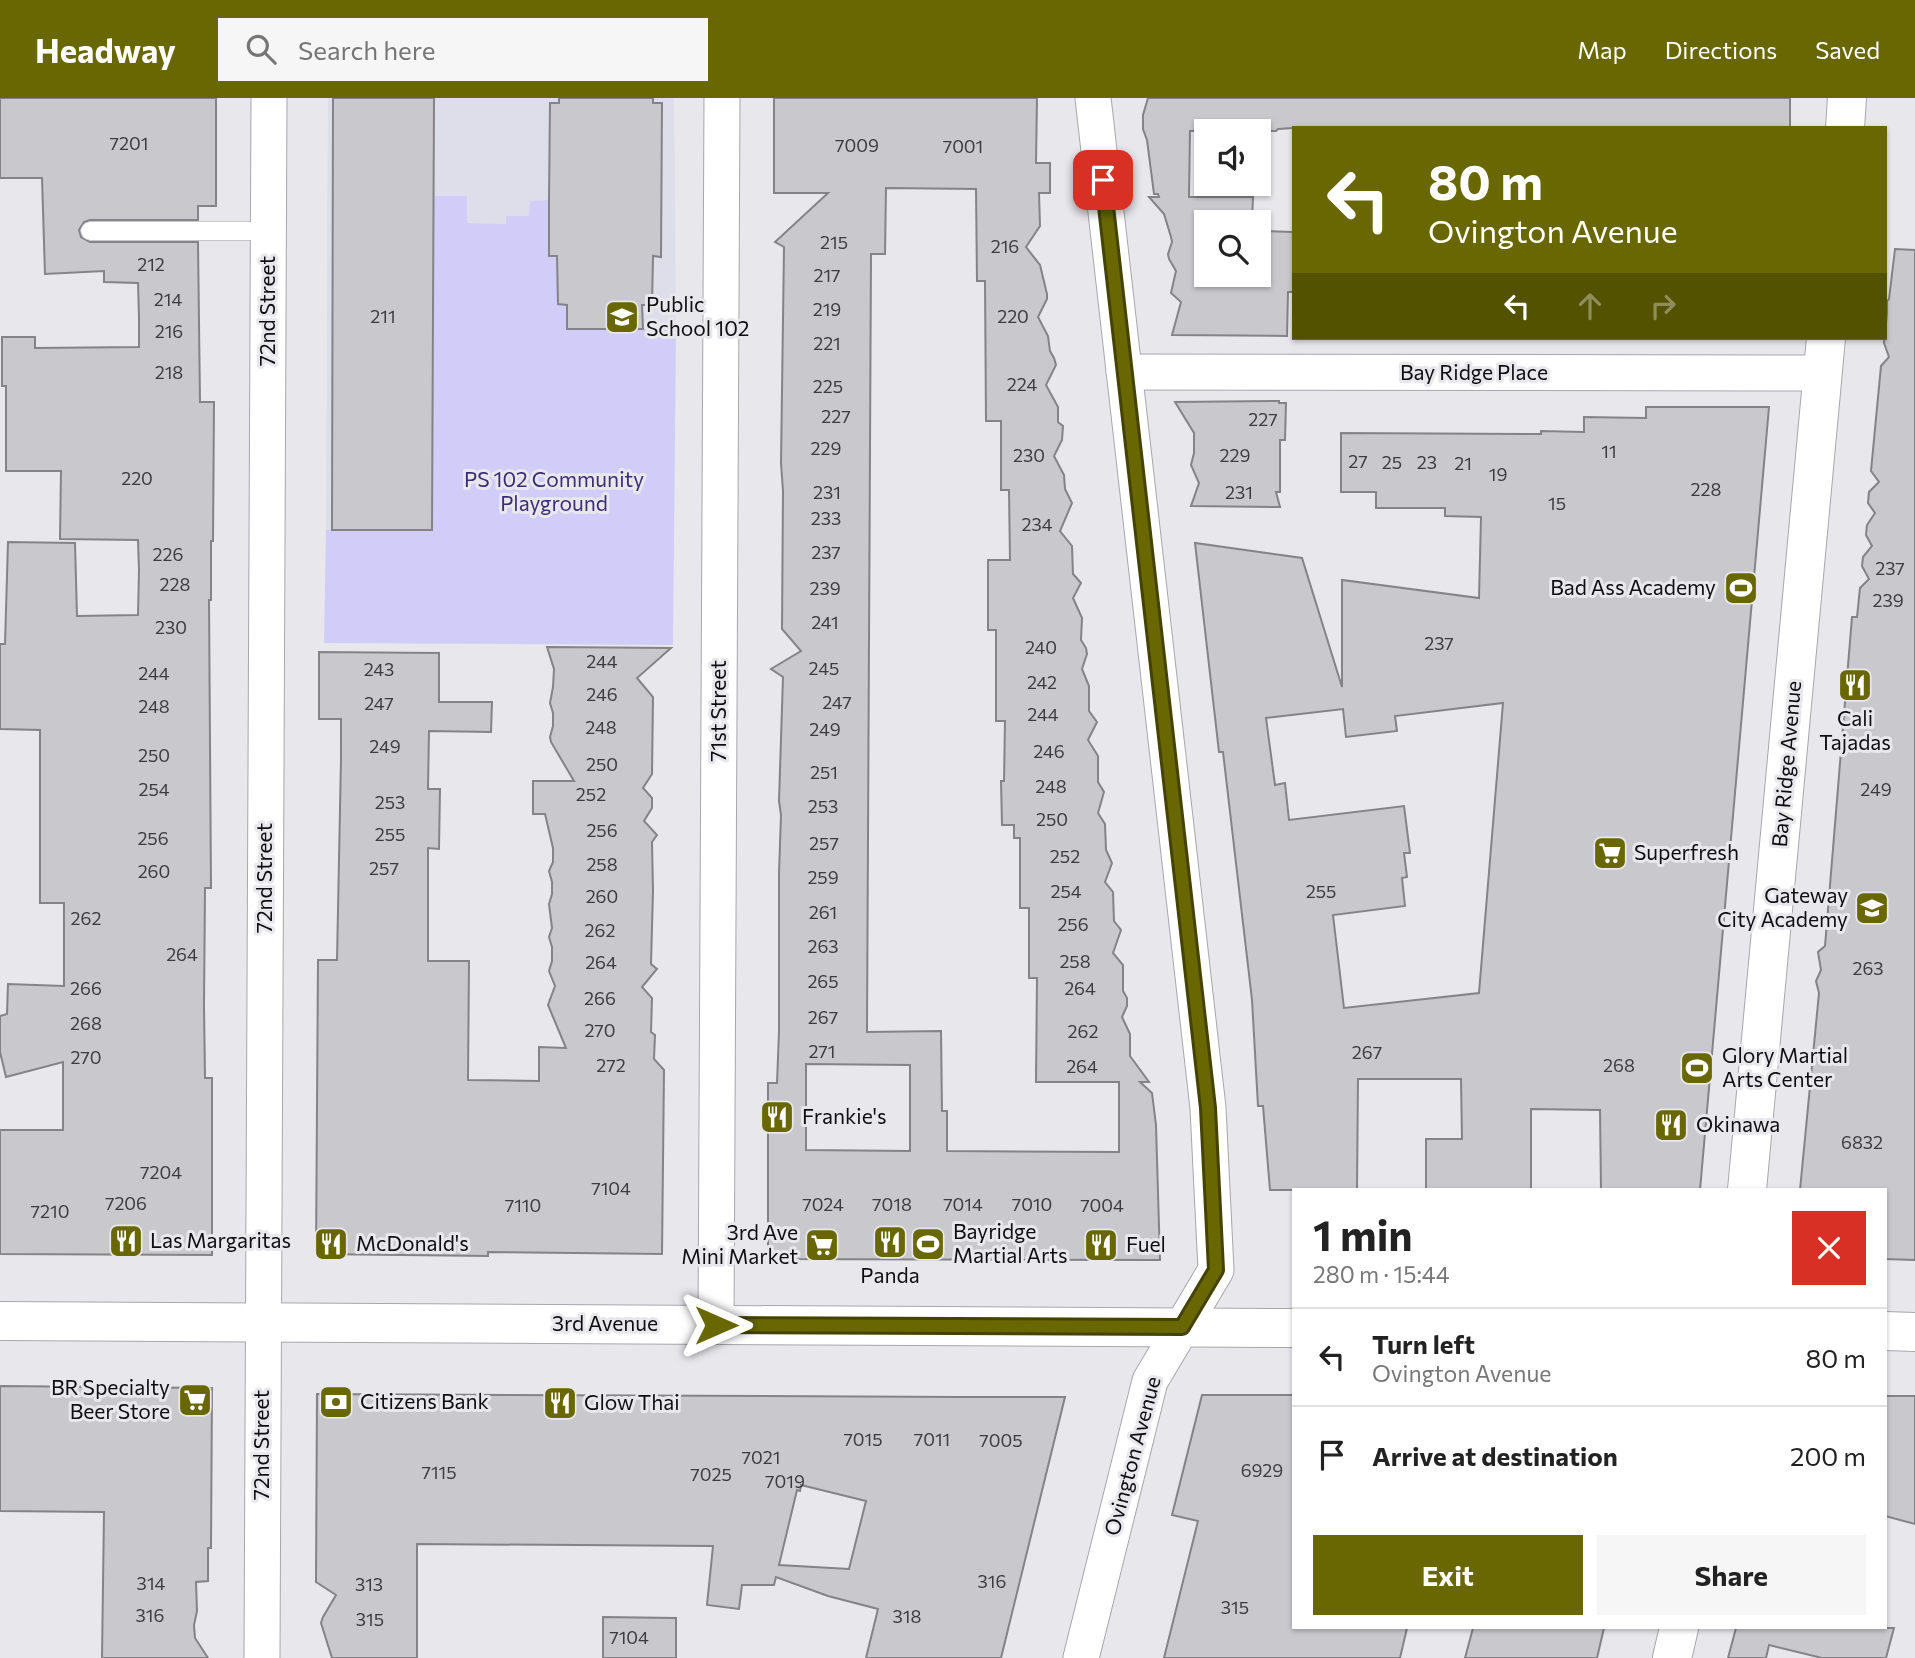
<!DOCTYPE html>
<html lang="en">
<head>
<meta charset="utf-8">
<style>
	body { margin:0; font-family:Commissioner,sans-serif; background:#f6f6f6; color:#222; height:100vh; display:flex; flex-direction:column; font-size:26px; white-space:nowrap }
	* { box-sizing:border-box; margin:0 }
	p { font-size:23px; color:#767676 }
	.icon { flex:none; width:38px; height:38px; fill:none; stroke:currentColor; stroke-width:2; stroke-linecap:round; stroke-linejoin:round }
	.map { position:relative; flex:1; overflow:hidden }
	.side { position:absolute; left:1292px; top:1090px; width:595px; height:441px; display:flex; flex-direction:column; background:#fff; border-radius:0px; box-shadow:0 2px 5px #0004 }
	.side>* { flex:none }
	.banner { position:absolute; left:1292px; top:28px; width:595px; height:214px; border-radius:0px; box-shadow:0 2px 5px #0004; background:#686702; color:#fff; overflow:hidden }
	.buttons { position:absolute; left:1194px; top:21px; display:grid; gap:14px }
	.buttons a { display:grid; place-items:center; width:77px; height:77px; border-radius:0px; background:#fff; box-shadow:0 2px 5px #0004; font-size:35px }
	.pin { position:absolute; display:grid; place-items:center; width:60px; height:60px; color:#fff; margin:-30px; border-radius:14px; box-shadow:0 4px 10px #0006 }
	.me { position:absolute; width:77px; margin:-38px; rotate:90deg; stroke-linejoin:round; filter:drop-shadow(0 0 5px #0008) }
	.turn { display:flex; align-items:center; gap:24px; height:147px; padding:0 21px; font-size:32px }
	.turn .icon { width:91px; height:91px; stroke-width:2.5 }
	.turn b { display:block; font-size:49px; line-height:60px }
	.lanes { display:flex; align-items:center; height:66px; padding:0 21px; background:#0003; justify-content:center; gap:35px; direction:ltr }
	.lanes .off { opacity:.35 }
	.round { display:grid; place-items:center; flex:none; width:74px; height:74px; border-radius:0px; background:#f6f6f6 }
	.summary { display:flex; align-items:center; justify-content:space-between; height:119px; padding:0 21px }
	h1 { font-size:42px; font-weight:700; line-height:52px }
	.button { display:flex; gap:14px; margin-top:auto; padding:14px 21px }
	.button a { flex:1; height:80px; border-radius:0px; background:#686702; color:#fff; font-size:28px; font-weight:700; line-height:80px; text-align:center }
	.button a+a { background:#f6f6f6; color:#222 }
	ul { padding:0; list-style:none }
	li { display:flex; align-items:center; gap:21px; height:98px; padding:0 21px; border-top:2px solid #e0e0e0 }
	li div { flex:1 }
	li b { display:block; font-size:26px }
	li em { font-style:normal }
	header { display:flex; align-items:center; gap:42px; box-sizing:border-box; height:98px; padding:0 35px; background:#686702; color:#fff }
	header strong { font-size:33px }
	nav { display:flex; gap:38px; margin-inline-start:auto; font-size:24px }
	.search { width:490px; height:63px; background:#f6f6f6; display:flex; align-items:center; gap:18px; box-sizing:border-box; padding:0 24px; border-radius:0px; color:#767676; font-size:26px }
	.map>svg:first-child { display:block }
	.built { fill:#deddea }
	.green { fill:#d1cdf8 }
	.building { fill:#c8c8cd; stroke:#838388; stroke-width:2; fill-rule:evenodd }
	.lines { fill:none; stroke-linecap:round; stroke-linejoin:round }
	.service-casing { stroke:#a7a7ac; stroke-width:19 }
	.minor-casing { stroke:#a7a7ac; stroke-width:37 }
	.tertiary-casing { stroke:#a7a7ac; stroke-width:40 }
	.service { stroke:#fff; stroke-width:18 }
	.minor { stroke:#fff; stroke-width:35 }
	.tertiary { stroke:#fff; stroke-width:38 }
	.route-casing { stroke:#444301; stroke-width:18 }
	.route { stroke:#686702; stroke-width:12 }
	.labels { text-anchor:middle; stroke-width:6; stroke-linejoin:round; paint-order:stroke }
	.number-label { font-size:18px; fill:#3c3c3f }
	.poi-label { font-size:21px; fill:#0e0e10; stroke:#e7e7ec; text-anchor:start }
	.street-label { font-size:21px; fill:#0e0e10; stroke:#e7e7ec }
	.park-label { font-size:21px; fill:#3d2d75; stroke:#e7e7ec }
</style>
</head>
<body>
<header>
<strong>Headway</strong>
<div class="search"><svg class="icon" aria-label="search" viewBox="0 0 24 24"><circle cx="10" cy="10" r="6"/><path d="M15 15l6 6"/></svg>Search here</div>
<nav><a>Map</a><a>Directions</a><a>Saved</a></nav>
</header>
<div class="map">
<svg width="1915" height="1560" viewBox="0 0 1915 1560">
	<rect width="100%" height="100%" fill="#e7e7ec"/>
	<path class="built" d="M328,0h346l2,231h-109l-9,-25 -1,-48h-8l-20,-40 -23,8 -40,-1v-27h-32l-2,335 -106,-1z"/>
	<path class="green" d="M434,98h33v27l39,1v-8h23l1,-15 20,-1v56h7l1,48 9,1v24h109l-3,316 -349,-2 2,-113h106z"/>
	<g class="building">
		<path d="M0,0h216v108h-18v14h-108l-6,2 -5,8 2,7 9,5h108l2,160h14l-1,139h-2v59h-2l2,288h-6l-1,118 1,72h7v177l-212,-1v-124h63v-68l-57,15 -6,-25v-36l7,-2 1,-30 56,2v-83h-24v-173l-40,-1v-85h5l3,-102 67,1 2,73 61,-1 1,-45 -1,-30 -78,-1 1,-68h-55v-85h-4v-49h33v11l104,-1v-30l-1,-34 -34,-1v-11l-59,3 -3,-96h-42z"/>
		<path d="M333,0h101l-2,432h-100z"/>
		<path d="M559,0h94v5h9l-1,154 -8,-1 -1,49h-10l1,24h-76v-24l-9,-1 -1,-48h-8v-56l1,-97h9z"/>
		<path d="M774,0h263l-1,65h14v30h-11l1,33 -14,21 14,18 7,29v5l-9,18 10,19 2,15 4,7 2,7 -10,20 12,22v15l5,4 -1,14 -8,16 10,19 1,14 7,14 -12,28 12,15 1,28 8,9 -8,15 9,20 -1,22 5,8 1,6 -5,15 7,17v25l8,11 -9,18 10,16v26l6,10 -6,21 7,11 1,26 6,13 -7,19 8,10 1,29 7,9 -8,23 10,12v26l4,7v8l-5,11 8,17v22l19,26h-9l12,11 4,32 4,135 -392,-1v-176h9l2,-51v-159l2,-58 -2,-14 4,-124 -12,-8 30,-18 -19,-22 1,-138 -2,-28 3,-216 -9,-5 53,-49h-54zM886,90l90,1 1,92h8l1,140h15v69h8l1,70h-22v70h8v91h9l-1,60h-3l1,44h12v13h6v70h9v70h8l-1,104h83v70l-172,-1v-40h-5l-1,-80 -74,1 4,-778h14zM806,966l104,1v86l-104,-1z"/>
		<path d="M1148,0h642v30h-497l-15,1 -2,2h-86l-1,66h64l-1,25h-46v53h52v-44l35,1v60h-5l-1,44 -115,-1 9,-33 -10,-9 5,-22 -7,-12 -1,-5 4,-12 -1,-5 -7,-23 -15,-17h10l-1,-3h-4l-7,-54 -4,-11v-14z"/>
		<path d="M1895,151l20,1v1010l-30,-1v-69h-85l19,-197 -3,-12 5,-11 -3,-18 7,-6 27,-329h5l3,-29 9,-9 -7,-13 1,-9 9,-11 -6,-11 1,-10 8,-12 -7,-10 1,-11 10,-10 -8,-11 10,-105 8,-9 -5,-14 3,-30v-12l2,-2z"/>
		<path d="M1279,303v2h7l-1,37h-5v52h-4l4,15 -89,-1 8,-23 -8,-18 3,-12v-20l-19,-31z"/>
		<path d="M1646,309h123l-69,783h-99l-1,-80 -69,-1v81h-105v-51h36l-1,-60h-103l-1,111h-87l-7,-84h-5l-6,-106 -29,-248h-4l-24,-209 107,15 40,129v-107l137,18 2,-81 -36,-1v-8h-69v-16h-35v-59l200,1v-3l43,1v-15l62,1zM1503,605l-24,290 -135,15 -11,-93 72,-9 -3,-28 5,-1 -3,-24h6l-6,-47 -115,14 -4,-37 -10,2 -9,-67 77,-9 3,28 51,-6 -2,-15z"/>
		<path d="M547,549l124,1 -34,30 16,19 -1,77 -9,14 9,10v10l-8,13 13,14 -5,7 1,49 -2,73 6,5 -15,18 10,11 -1,34 4,3 -1,24 10,11 -2,184 -174,-2v4l-172,-2 2,-294h19l4,-201v-40h-22v-67l120,1v49h53l-1,30 -62,-1 -1,58h12l-1,60 -11,-1v113h41l-1,119 71,1v-34l27,1 -18,-43 7,-19 -6,-15 3,-10v-14l-3,-10 3,-9 -3,-24 3,-10v-12l-3,-11 4,-9v-14l-8,-34h-12v-33h41l-23,-39 -1,-5 3,-11v-13l-3,-10 3,-16 1,-18z"/>
		<path d="M0,1288l212,2 -1,160h-3v33l-12,1 1,29 -3,14 1,13 13,20h-106l2,-146 -104,-1z"/>
		<path d="M317,1296l642,3h106l-64,261h-135l12,-49 -50,-13 -52,-19 -2,8h-32l-3,24 -32,-4 6,-59 -296,-2v114h-85l-11,-35 2,-6 13,-22 -20,-13zM801,1387l65,16 -17,68 -70,-4 18,-75 3,1z"/>
		<path d="M1202,1297h91v233h114l-7,30h-236l34,-137 -26,-6z"/>
		<path d="M1885,1298h30v128l-30,-8z"/>
		<path d="M603,1519l73,1v40h-73z"/>
		<path d="M1473,1530h131l-7,30h-132z"/>
		<path d="M1736,1530h158l-8,30h-64l-53,-13 -3,13h-38z"/>
	</g>
	<g class="lines">
		<g class="service-casing">
			<path id="service" d="M90,133h179"/>
		</g>
		<g class="minor-casing">
			<g id="minor">
				<path d="M1124,274l699,1"/>
				<path d="M716,1227l6,-1227"/>
				<path d="M262,1560l7,-1560"/>
				<path d="M1081,1560l69,-277 66,-111 -8,-162 -115,-1010"/>
			</g>
		</g>
		<g class="tertiary-casing">
			<g id="tertiary">
				<path d="M1845,30l2,-30"/>
				<path d="M1747,1092l79,-852"/>
				<path d="M0,1223l1293,7"/>
				<path d="M1885,1233l30,1"/>
				<path d="M1672,1560l7,-30"/>
			</g>
		</g>
		<use href="#service" class="service"/>
		<use href="#minor" class="minor"/>
		<use href="#tertiary" class="tertiary"/>
	</g>
	<g class="lines">
		<g class="route-casing">
			<path id="route" d="M716,1227l466,2 34,-57 -8,-162 -105,-928"/>
		</g>
		<use href="#route" class="route"/>
	</g>
	<defs>
		<g id="school-square" transform="scale(1.75)"><rect x="-9" y="-9" width="18" height="18" rx="4" fill="#686702" stroke="#e7e7ec"/><path d="M0-5L7-2L0 1L-7-2ZM-4 1L0 2.5L4 1V4Q0 6-4 4Z" fill="#fff"/></g>
		<g id="stadium-square" transform="scale(1.75)"><rect x="-9" y="-9" width="18" height="18" rx="4" fill="#686702" stroke="#e7e7ec"/><path d="M0-5a6.5 5 0 1 0 0 10a6.5 5 0 1 0 0-10ZM-3.5-1.8h7v3.6h-7Z" fill="#fff"/></g>
		<g id="restaurant-square" transform="scale(1.75)"><rect x="-9" y="-9" width="18" height="18" rx="4" fill="#686702" stroke="#e7e7ec"/><path d="M-5-6h1v4h1v-4h1v4h1v-4h1v5L-1.5 .5V6h-2V.5L-5-1ZM5-6V6H3V1.5H1.5Q1.5-4 5-6Z" fill="#fff"/></g>
		<g id="supermarket-square" transform="scale(1.75)"><rect x="-9" y="-9" width="18" height="18" rx="4" fill="#686702" stroke="#e7e7ec"/><path d="M-6-5.5h2.5l.6 2H6L4.5 2H-2.5L-4.4-4H-6ZM-1.5 3.2a1.3 1.3 0 1 0 .1 0ZM3 3.2a1.3 1.3 0 1 0 .1 0Z" fill="#fff"/></g>
		<g id="bank-square" transform="scale(1.75)"><rect x="-9" y="-9" width="18" height="18" rx="4" fill="#686702" stroke="#e7e7ec"/><path d="M-6-4H6V4H-6ZM0-2.3a2.3 2.3 0 1 0 0 4.6a2.3 2.3 0 1 0 0-4.6Z" fill="#fff"/></g>
	</defs>
	<g fill-rule="evenodd">
		<use href="#school-square" x="622" y="219"/>
		<use href="#stadium-square" x="1741" y="490"/>
		<use href="#restaurant-square" x="1855" y="587"/>
		<use href="#supermarket-square" x="1610" y="755"/>
		<use href="#school-square" x="1872" y="810"/>
		<use href="#stadium-square" x="1697" y="970"/>
		<use href="#restaurant-square" x="777" y="1019"/>
		<use href="#restaurant-square" x="1671" y="1027"/>
		<use href="#restaurant-square" x="126" y="1143"/>
		<use href="#restaurant-square" x="890" y="1144"/>
		<use href="#restaurant-square" x="331" y="1146"/>
		<use href="#stadium-square" x="928" y="1146"/>
		<use href="#supermarket-square" x="822" y="1147"/>
		<use href="#restaurant-square" x="1101" y="1147"/>
		<use href="#supermarket-square" x="195" y="1302"/>
		<use href="#bank-square" x="336" y="1304"/>
		<use href="#restaurant-square" x="560" y="1305"/>
	</g>
	<g class="labels">
		<g class="number-label">
			<text x="129" y="52">7201</text>
			<text x="857" y="54">7009</text>
			<text x="963" y="55">7001</text>
			<text x="834" y="151">215</text>
			<text x="1005" y="155">216</text>
			<text x="151" y="173">212</text>
			<text x="827" y="184">217</text>
			<text x="168" y="208">214</text>
			<text x="827" y="218">219</text>
			<text x="383" y="225">211</text>
			<text x="1013" y="225">220</text>
			<text x="169" y="240">216</text>
			<text x="827" y="252">221</text>
			<text x="169" y="281">218</text>
			<text x="1022" y="293">224</text>
			<text x="828" y="295">225</text>
			<text x="836" y="325">227</text>
			<text x="1263" y="328">227</text>
			<text x="826" y="357">229</text>
			<text x="1609" y="360">11</text>
			<text x="1029" y="364">230</text>
			<text x="1235" y="364">229</text>
			<text x="1358" y="370">27</text>
			<text x="1392" y="371">25</text>
			<text x="1427" y="371">23</text>
			<text x="1463" y="372">21</text>
			<text x="1498" y="383">19</text>
			<text x="137" y="387">220</text>
			<text x="1706" y="398">228</text>
			<text x="827" y="401">231</text>
			<text x="1239" y="401">231</text>
			<text x="1557" y="412">15</text>
			<text x="826" y="427">233</text>
			<text x="1037" y="433">234</text>
			<text x="826" y="461">237</text>
			<text x="168" y="463">226</text>
			<text x="1890" y="477">237</text>
			<text x="175" y="493">228</text>
			<text x="825" y="497">239</text>
			<text x="1888" y="509">239</text>
			<text x="825" y="531">241</text>
			<text x="171" y="536">230</text>
			<text x="1439" y="552">237</text>
			<text x="1041" y="556">240</text>
			<text x="602" y="570">244</text>
			<text x="824" y="577">245</text>
			<text x="379" y="578">243</text>
			<text x="154" y="582">244</text>
			<text x="1042" y="591">242</text>
			<text x="602" y="603">246</text>
			<text x="837" y="611">247</text>
			<text x="379" y="612">247</text>
			<text x="154" y="615">248</text>
			<text x="1043" y="623">244</text>
			<text x="601" y="636">248</text>
			<text x="825" y="638">249</text>
			<text x="385" y="655">249</text>
			<text x="1049" y="660">246</text>
			<text x="154" y="664">250</text>
			<text x="602" y="673">250</text>
			<text x="824" y="681">251</text>
			<text x="1051" y="695">248</text>
			<text x="154" y="698">254</text>
			<text x="1876" y="698">249</text>
			<text x="591" y="703">252</text>
			<text x="390" y="711">253</text>
			<text x="823" y="715">253</text>
			<text x="1052" y="728">250</text>
			<text x="602" y="739">256</text>
			<text x="390" y="743">255</text>
			<text x="153" y="747">256</text>
			<text x="824" y="752">257</text>
			<text x="1065" y="765">252</text>
			<text x="602" y="773">258</text>
			<text x="384" y="777">257</text>
			<text x="154" y="780">260</text>
			<text x="823" y="786">259</text>
			<text x="1066" y="800">254</text>
			<text x="1321" y="800">255</text>
			<text x="602" y="805">260</text>
			<text x="823" y="821">261</text>
			<text x="86" y="827">262</text>
			<text x="1073" y="833">256</text>
			<text x="600" y="839">262</text>
			<text x="823" y="855">263</text>
			<text x="182" y="863">264</text>
			<text x="1075" y="870">258</text>
			<text x="601" y="871">264</text>
			<text x="1868" y="877">263</text>
			<text x="823" y="890">265</text>
			<text x="86" y="897">266</text>
			<text x="1080" y="897">264</text>
			<text x="600" y="907">266</text>
			<text x="823" y="926">267</text>
			<text x="86" y="932">268</text>
			<text x="600" y="939">270</text>
			<text x="1083" y="940">262</text>
			<text x="822" y="960">271</text>
			<text x="1367" y="961">267</text>
			<text x="86" y="966">270</text>
			<text x="611" y="974">272</text>
			<text x="1619" y="974">268</text>
			<text x="1082" y="975">264</text>
			<text x="1862" y="1051">6832</text>
			<text x="161" y="1081">7204</text>
			<text x="611" y="1097">7104</text>
			<text x="126" y="1112">7206</text>
			<text x="823" y="1113">7024</text>
			<text x="892" y="1113">7018</text>
			<text x="963" y="1113">7014</text>
			<text x="1032" y="1113">7010</text>
			<text x="523" y="1114">7110</text>
			<text x="1102" y="1114">7004</text>
			<text x="50" y="1120">7210</text>
			<text x="863" y="1348">7015</text>
			<text x="932" y="1348">7011</text>
			<text x="1001" y="1349">7005</text>
			<text x="761" y="1366">7021</text>
			<text x="1262" y="1379">6929</text>
			<text x="439" y="1381">7115</text>
			<text x="711" y="1383">7025</text>
			<text x="785" y="1390">7019</text>
			<text x="992" y="1490">316</text>
			<text x="151" y="1492">314</text>
			<text x="369" y="1493">313</text>
			<text x="1235" y="1516">315</text>
			<text x="150" y="1524">316</text>
			<text x="907" y="1525">318</text>
			<text x="370" y="1528">315</text>
			<text x="629" y="1546">7104</text>
		</g>
		<g class="poi-label">
			<text x="646" y="214">Public<tspan x="646" dy="24">School 102</tspan></text>
			<text x="1716" y="497" text-anchor="end">Bad Ass Academy</text>
			<text x="1855" y="628" text-anchor="middle">Cali<tspan x="1855" dy="24">Tajadas</tspan></text>
			<text x="1634" y="762">Superfresh</text>
			<text x="1848" y="805" text-anchor="end">Gateway<tspan x="1848" dy="24">City Academy</tspan></text>
			<text x="1722" y="965">Glory Martial<tspan x="1722" dy="24">Arts Center</tspan></text>
			<text x="802" y="1026">Frankie's</text>
			<text x="1696" y="1034">Okinawa</text>
			<text x="953" y="1141">Bayridge<tspan x="953" dy="24">Martial Arts</tspan></text>
			<text x="798" y="1142" text-anchor="end">3rd Ave<tspan x="798" dy="24">Mini Market</tspan></text>
			<text x="150" y="1150">Las Margaritas</text>
			<text x="356" y="1153">McDonald's</text>
			<text x="1126" y="1154">Fuel</text>
			<text x="890" y="1185" text-anchor="middle">Panda</text>
			<text x="170" y="1297" text-anchor="end">BR Specialty<tspan x="170" dy="24">Beer Store</tspan></text>
			<text x="360" y="1311">Citizens Bank</text>
			<text x="584" y="1312">Glow Thai</text>
		</g>
		<g class="street-label">
			<text transform="translate(268 213) rotate(-90)" y="7">72nd Street</text>
			<text x="1474" y="282">Bay Ridge Place</text>
			<text transform="translate(719 613) rotate(-90)" y="7">71st Street</text>
			<text transform="translate(1787 666) rotate(-85)" y="7">Bay Ridge Avenue</text>
			<text transform="translate(265 780) rotate(-90)" y="7">72nd Street</text>
			<text x="605" y="1233">3rd Avenue</text>
			<text transform="translate(262 1347) rotate(-90)" y="7">72nd Street</text>
			<text transform="translate(1133 1358) rotate(-75)" y="7">Ovington Avenue</text>
		</g>
		<g class="park-label">
			<text x="554" y="389">PS 102 Community<tspan x="554" dy="24">Playground</tspan></text>
		</g>
	</g>
</svg>
<div class="buttons">
<a><svg class="icon" aria-label="sound" viewBox="0 0 24 24"><path d="M4 9h4l5-4v14l-5-4H4zM17 9q2 3 0 6"/></svg></a>
<a><svg class="icon" aria-label="search" viewBox="0 0 24 24"><circle cx="10" cy="10" r="6"/><path d="M15 15l6 6"/></svg></a>
</div>
<div class="pin" style="left:1103px;top:82px;background:#d93025"><svg class="icon" aria-label="arrive" viewBox="0 0 24 24"><path d="M6 21V4h12l-3 4 3 4H6"/></svg></div>
<svg class="me" style="left:716px;top:1227px" viewBox="-20 -20 40 40"><path d="M0-17L14 15 0 8-14 15z" fill="#686702" stroke="#fff" stroke-width="4"/></svg>
<div class="banner">
<div class="turn"><svg class="icon" aria-label="left" viewBox="0 0 24 24"><path d="M17 20v-9H6M10 6l-5 5 5 5"/></svg><div><b>80 m</b>Ovington Avenue</div></div>
<div class="lanes"><svg class="icon" aria-label="left" viewBox="0 0 24 24"><path d="M17 20v-9H6M10 6l-5 5 5 5"/></svg><svg class="icon off" aria-label="ahead" viewBox="0 0 24 24"><path d="M12 20V5M6 11l6-6 6 6"/></svg><svg class="icon off" aria-label="right" viewBox="0 0 24 24"><path d="M7 20v-9h11M14 6l5 5-5 5"/></svg></div>
</div>
<section class="side">
<div class="summary"><div><h1>1 min</h1><p>280 m · 15:44</p></div><a class="round" style="background:#d93025;color:#fff"><svg class="icon" aria-label="close" viewBox="0 0 24 24"><path d="M6 6l12 12M18 6L6 18"/></svg></a></div>
<ul>
<li><svg class="icon" aria-label="left" viewBox="0 0 24 24"><path d="M17 20v-9H6M10 6l-5 5 5 5"/></svg><div><b>Turn left</b><p>Ovington Avenue</p></div><em>80 m</em></li>
<li><svg class="icon" aria-label="arrive" viewBox="0 0 24 24"><path d="M6 21V4h12l-3 4 3 4H6"/></svg><div><b>Arrive at destination</b></div><em>200 m</em></li>
</ul>
<div class="button"><a>Exit</a><a>Share</a></div>
</section>
</div>
</body>
</html>
